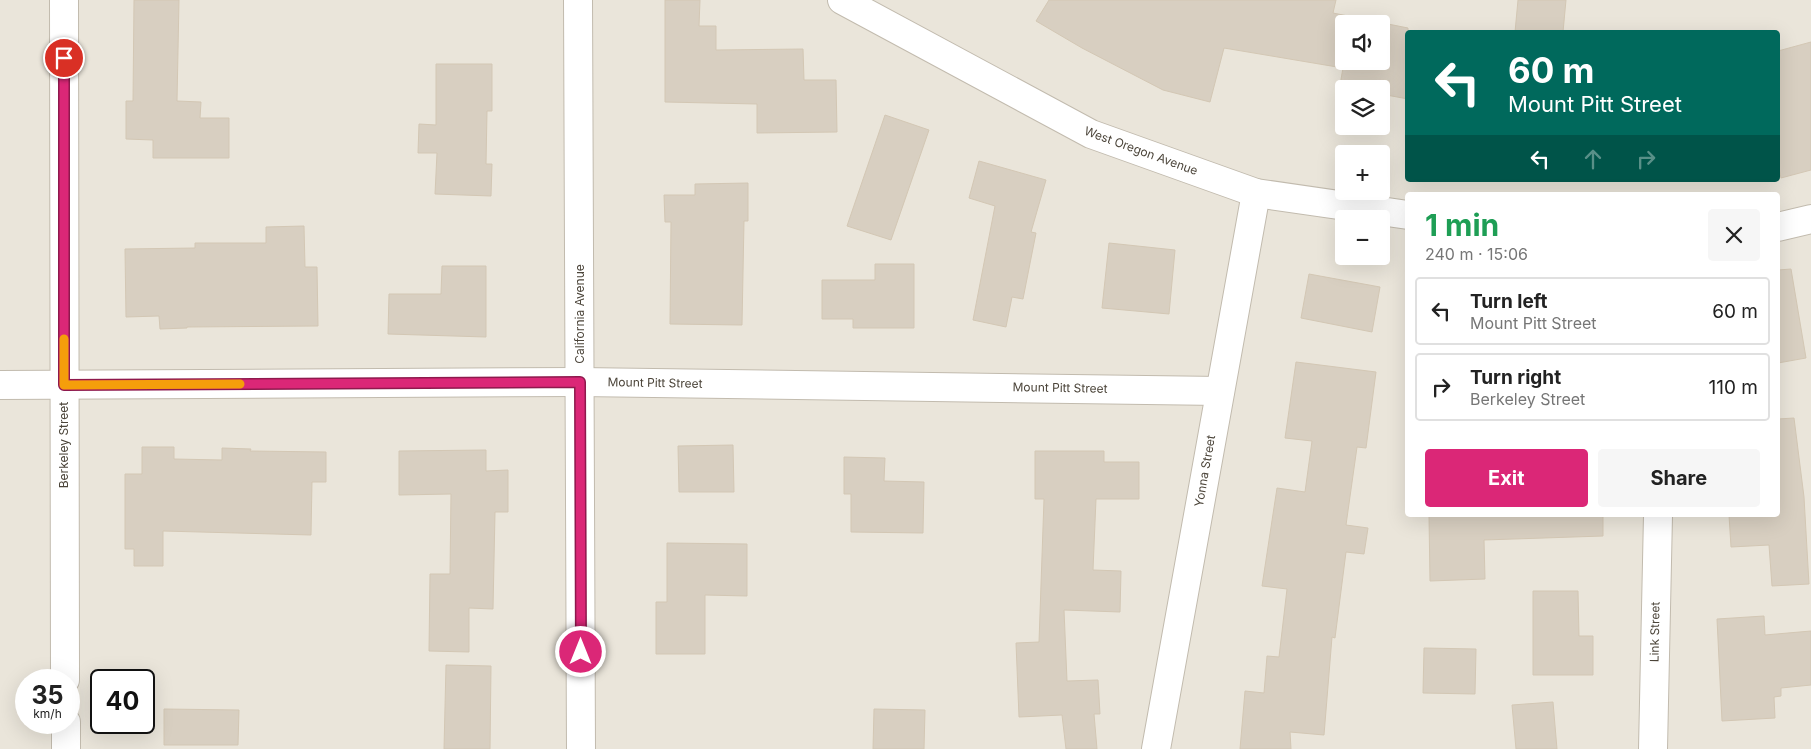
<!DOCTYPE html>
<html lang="en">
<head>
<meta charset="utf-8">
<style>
	body { margin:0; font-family:Inter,sans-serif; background:#f6f6f6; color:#222; height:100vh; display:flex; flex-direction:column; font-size:19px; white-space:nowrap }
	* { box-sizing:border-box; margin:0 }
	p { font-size:16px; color:#767676 }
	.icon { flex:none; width:28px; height:28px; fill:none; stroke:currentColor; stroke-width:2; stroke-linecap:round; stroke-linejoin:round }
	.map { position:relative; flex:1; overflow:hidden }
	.panel { position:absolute; left:1405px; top:192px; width:375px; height:325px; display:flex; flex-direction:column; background:#fff; border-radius:5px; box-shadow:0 5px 20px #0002 }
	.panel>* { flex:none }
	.guide { position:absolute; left:1405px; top:30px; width:375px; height:152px; border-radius:5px; box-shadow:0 5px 20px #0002; background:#00695c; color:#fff; overflow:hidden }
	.buttons { position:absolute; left:1335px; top:15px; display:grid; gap:10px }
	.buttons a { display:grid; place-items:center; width:55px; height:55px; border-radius:5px; background:#fff; box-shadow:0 5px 20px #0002; font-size:25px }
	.speed { position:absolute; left:15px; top:669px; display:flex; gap:10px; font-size:25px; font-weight:700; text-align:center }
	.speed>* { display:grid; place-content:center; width:65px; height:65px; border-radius:50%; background:#fff; box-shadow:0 5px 20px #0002; line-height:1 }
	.speed small { font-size:12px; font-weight:400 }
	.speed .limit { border:2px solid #111; border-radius:8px; background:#fff; color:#111 }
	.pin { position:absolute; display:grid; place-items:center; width:42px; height:42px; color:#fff; margin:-21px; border:2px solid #fff; border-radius:50%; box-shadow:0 1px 5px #0007 }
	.me { position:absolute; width:55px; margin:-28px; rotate:0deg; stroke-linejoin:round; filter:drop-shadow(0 0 4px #0008) }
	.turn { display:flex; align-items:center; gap:18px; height:105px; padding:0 20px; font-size:22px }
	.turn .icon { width:65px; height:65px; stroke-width:2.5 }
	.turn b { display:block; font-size:35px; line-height:42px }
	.lanes { display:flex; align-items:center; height:48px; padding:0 20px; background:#0003; justify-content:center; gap:25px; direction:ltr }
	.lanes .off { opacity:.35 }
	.round { display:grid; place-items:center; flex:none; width:52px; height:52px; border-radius:5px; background:#f6f6f6 }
	.headline { display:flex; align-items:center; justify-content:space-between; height:85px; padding:0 20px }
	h1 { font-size:30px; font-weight:700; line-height:38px; color:#1e9e55 }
	.action { display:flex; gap:10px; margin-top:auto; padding:10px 20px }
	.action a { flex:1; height:58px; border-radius:5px; background:#db2777; color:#fff; font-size:20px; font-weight:700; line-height:58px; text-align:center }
	.action a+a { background:#f6f6f6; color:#222 }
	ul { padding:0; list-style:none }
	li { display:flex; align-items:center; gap:15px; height:68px; margin:0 10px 8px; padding:0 10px; border:2px solid #e0e0e0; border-radius:5px }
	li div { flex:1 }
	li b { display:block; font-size:19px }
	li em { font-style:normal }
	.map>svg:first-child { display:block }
	.residential { fill:#eae5da; fill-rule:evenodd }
	.building { fill:#d8cfc1; stroke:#d3c7b4; fill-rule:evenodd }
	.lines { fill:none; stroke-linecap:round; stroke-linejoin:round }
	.minor-casing { stroke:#c2bbae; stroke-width:30 }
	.tertiary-casing { stroke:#c2bbae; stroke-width:30 }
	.minor { stroke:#fff; stroke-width:28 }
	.tertiary { stroke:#fff; stroke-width:28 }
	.route-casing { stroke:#8e194d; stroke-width:12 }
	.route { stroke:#db2777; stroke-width:9 }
	.slow { stroke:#f59e0b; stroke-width:9 }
	.labels { text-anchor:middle; stroke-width:4; stroke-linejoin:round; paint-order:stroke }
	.street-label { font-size:12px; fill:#4b4439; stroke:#fff }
</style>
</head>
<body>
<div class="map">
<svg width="1811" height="749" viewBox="0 0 1811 749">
	<rect width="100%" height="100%" fill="#f6f3ec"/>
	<path class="residential" d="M0,0h1811v749h-1811zM1344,24h37v37h-37zM1408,32h370v148h-370zM1344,89h37v37h-37zM1344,154h37v37h-37zM1408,195h370v320h-370zM1344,219h37v37h-37zM26,680h43v42h-43zM101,680h43v42h-43z"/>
	<g class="building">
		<path d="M134,0h45l-2,101 24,1 -1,16h29v40h-76v-18l-27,-1v-38h7z"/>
		<path d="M665,0h35l-1,26h17v24l87,-1 1,31h32l1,52 -80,1v-29l-92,-2z"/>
		<path d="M1049,0h287l-3,13 75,15v71l-27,-5v-5h-24l-17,-4 3,-17 -119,-20 -14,54 -47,-12 -81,-42 -46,-27zM1344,24h37v37h-37z"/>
		<path d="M1518,0h48l-3,32h-48z"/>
		<path d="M1811,42v128l-30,8 -3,-14v-113z"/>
		<path d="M436,64h56v47h-5l-1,53h6l-1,32 -56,-2 2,-41h-19l1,-29 17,1z"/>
		<path d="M885,115l44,15 -38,110 -44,-14z"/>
		<path d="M979,161l67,19 -15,52 5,1 -13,66 -11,-2 -6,30 -33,-7 22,-114 -26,-8z"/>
		<path d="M748,183v38h-4l-2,104 -72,-1 1,-102h-6l-1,-27h31v-11z"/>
		<path d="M304,226l1,41h12l1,59 -131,1v1l-27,1 -1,-13 -33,1 -1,-68 70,-1v-5h71v-16z"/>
		<path d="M1109,243l66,7 -6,64 -67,-6z"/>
		<path d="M875,264h39v64h-61v-9h-31v-39h53z"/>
		<path d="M442,266h44v71l-98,-3 1,-40h52z"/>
		<path d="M1791,269l15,89 -28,5v-93z"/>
		<path d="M1309,274l71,13 -8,45 -71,-14z"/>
		<path d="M1296,362l80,10 -10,76 -9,-1 -11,78 22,3 -4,26 -18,-2 -11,86 -3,-1 -8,98 -34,-3 1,17h-51l5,-58 19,2 3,-37 12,1 8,-68 -25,-3 15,-98 28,4 7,-51 -27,-3z"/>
		<path d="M1794,418l10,79 5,87 -37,2 -3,-41 -38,2 -2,-32h49v-96z"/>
		<path d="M733,445l1,47h-55l-1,-46z"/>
		<path d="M142,447h32v12l48,1v-12l29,1 -1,2 76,1v30h-14l-1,53 -148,-4v35h-29v-17h-9v-75h17z"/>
		<path d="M486,450v21l22,-1v42h-13l-2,97 -24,-1v44l-40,-1 1,-77h20l1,-80 -52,1v-44z"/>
		<path d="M1035,451h69v11h35v37h-43l-3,71 28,1 -1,41 -56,-2 3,71 31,-1 2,34h-6l3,35h-31l-4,-34 -43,2 -3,-74 23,-1 5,-143h-9z"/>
		<path d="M844,457l41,1 -1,23 40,1 -1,51 -72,-1v-38h-7z"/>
		<path d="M1465,515h138v21l-119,4 1,39 -55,2 -1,-65z"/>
		<path d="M667,543l80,1v52l-42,-1v59h-49v-52h11z"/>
		<path d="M1533,591h45l1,45h14v39h-60z"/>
		<path d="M1764,616l1,19 46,-4v54l-30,3v8l-7,1 1,21 -53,3 -5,-102z"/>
		<path d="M1424,648l52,1 -1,45 -52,-1z"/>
		<path d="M446,665l45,1 -1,83h-46z"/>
		<path d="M1553,702l4,47h-41l-4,-44z"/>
		<path d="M164,709l75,1 -1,35h-74z"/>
		<path d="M874,709l51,1 -1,39h-51z"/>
	</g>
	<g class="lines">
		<g class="minor-casing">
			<g id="minor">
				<path d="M64,0l1,680"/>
				<path d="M842,0l249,134 165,59 152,22"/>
				<path d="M1778,227l33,-8"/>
				<path d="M0,385l580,-3 640,9"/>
				<path d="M66,722v27"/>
				<path d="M1156,749l100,-556"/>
				<path d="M1653,749l5,-234"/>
			</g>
		</g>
		<g class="tertiary-casing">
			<path id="tertiary" d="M578,0l3,749"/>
		</g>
		<use href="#minor" class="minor"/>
		<use href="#tertiary" class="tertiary"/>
	</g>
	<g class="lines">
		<g class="route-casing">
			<path id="route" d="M64,58v327l516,-3 1,270"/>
		</g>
		<use href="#route" class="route"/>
		<path class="slow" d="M64,339v46l176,-1"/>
	</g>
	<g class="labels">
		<g class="street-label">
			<text transform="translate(1141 151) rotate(20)" y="4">West Oregon Avenue</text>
			<text transform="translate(580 314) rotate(-90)" y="4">California Avenue</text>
			<text transform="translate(655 383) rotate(1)" y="4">Mount Pitt Street</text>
			<text transform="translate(1060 388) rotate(1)" y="4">Mount Pitt Street</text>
			<text transform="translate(64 445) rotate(-90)" y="4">Berkeley Street</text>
			<text transform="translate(1205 471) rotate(-80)" y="4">Yonna Street</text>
			<text transform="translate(1655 632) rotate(-89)" y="4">Link Street</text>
		</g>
	</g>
</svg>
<div class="buttons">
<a><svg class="icon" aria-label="sound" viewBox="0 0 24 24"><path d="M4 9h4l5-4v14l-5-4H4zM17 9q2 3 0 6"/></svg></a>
<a><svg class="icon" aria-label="layers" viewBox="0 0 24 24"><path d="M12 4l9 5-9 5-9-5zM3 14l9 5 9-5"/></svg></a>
<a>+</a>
<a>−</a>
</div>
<div class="speed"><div>35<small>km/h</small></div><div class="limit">40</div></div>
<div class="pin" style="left:64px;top:58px;background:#d93025"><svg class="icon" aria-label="arrive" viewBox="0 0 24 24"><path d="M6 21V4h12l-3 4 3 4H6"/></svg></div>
<svg class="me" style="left:581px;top:652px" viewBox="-20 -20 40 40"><circle r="17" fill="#db2777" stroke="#fff" stroke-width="3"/><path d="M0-11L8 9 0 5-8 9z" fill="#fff"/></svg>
<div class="guide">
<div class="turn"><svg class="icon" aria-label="left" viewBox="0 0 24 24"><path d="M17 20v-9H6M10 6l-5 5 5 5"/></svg><div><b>60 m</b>Mount Pitt Street</div></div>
<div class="lanes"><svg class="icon" aria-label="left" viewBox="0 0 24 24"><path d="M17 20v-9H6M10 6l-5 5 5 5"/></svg><svg class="icon off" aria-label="ahead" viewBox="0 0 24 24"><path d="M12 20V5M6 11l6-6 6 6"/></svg><svg class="icon off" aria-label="right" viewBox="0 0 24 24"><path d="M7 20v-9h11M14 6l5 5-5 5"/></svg></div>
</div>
<section class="panel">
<div class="headline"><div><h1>1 min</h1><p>240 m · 15:06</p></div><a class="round"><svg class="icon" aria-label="close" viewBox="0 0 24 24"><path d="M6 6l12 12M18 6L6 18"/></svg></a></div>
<ul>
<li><svg class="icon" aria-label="left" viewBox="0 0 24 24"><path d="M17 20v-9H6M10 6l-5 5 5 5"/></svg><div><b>Turn left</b><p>Mount Pitt Street</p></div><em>60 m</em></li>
<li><svg class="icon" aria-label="right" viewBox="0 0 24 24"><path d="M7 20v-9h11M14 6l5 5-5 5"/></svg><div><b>Turn right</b><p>Berkeley Street</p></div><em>110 m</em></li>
</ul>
<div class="action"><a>Exit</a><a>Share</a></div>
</section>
</div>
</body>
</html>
